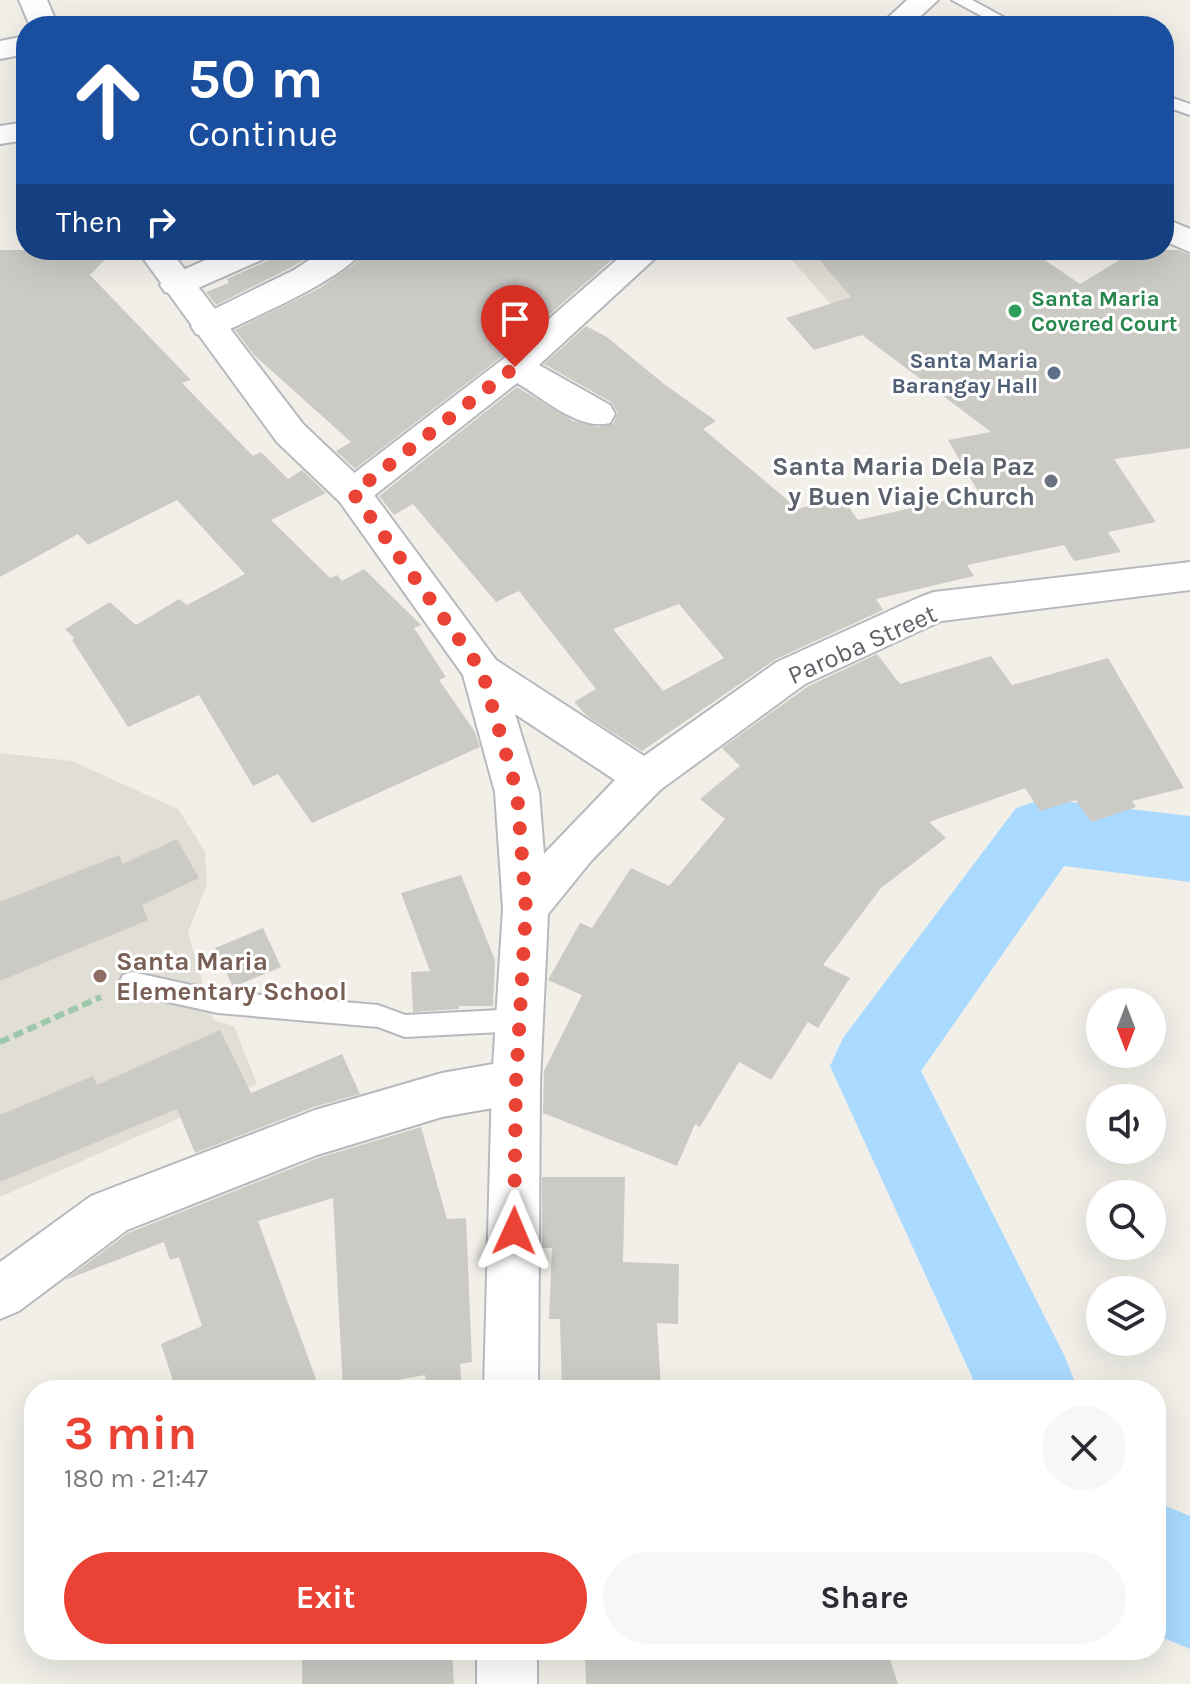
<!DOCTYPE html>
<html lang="en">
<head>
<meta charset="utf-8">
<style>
	body { margin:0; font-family:Karla,sans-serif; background:#f7f7f7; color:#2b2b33; height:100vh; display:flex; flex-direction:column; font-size:30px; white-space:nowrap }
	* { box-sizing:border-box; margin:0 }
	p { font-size:26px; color:#7c7c81 }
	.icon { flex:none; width:44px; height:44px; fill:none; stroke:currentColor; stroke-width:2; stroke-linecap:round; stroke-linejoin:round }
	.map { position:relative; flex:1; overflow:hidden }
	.panel { position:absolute; left:24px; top:1380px; width:1142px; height:280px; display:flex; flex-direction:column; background:#fff; border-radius:32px; box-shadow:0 8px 32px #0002 }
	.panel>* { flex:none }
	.guide { position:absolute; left:16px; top:16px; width:1158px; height:244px; border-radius:32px; box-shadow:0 8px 32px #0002; background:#1a4fa0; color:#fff; overflow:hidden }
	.needle { width:52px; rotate:180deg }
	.tools { position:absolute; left:1086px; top:988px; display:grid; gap:16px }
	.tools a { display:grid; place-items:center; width:80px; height:80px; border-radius:50%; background:#fff; box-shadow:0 8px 32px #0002; font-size:40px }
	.pin { position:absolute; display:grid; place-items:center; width:68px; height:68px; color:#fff; margin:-82px -34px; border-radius:50% 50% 50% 0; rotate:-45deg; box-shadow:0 0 8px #0007 }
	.pin .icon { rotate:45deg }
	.me { position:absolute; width:88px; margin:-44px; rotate:1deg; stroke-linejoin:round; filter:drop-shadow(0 0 6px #0008) }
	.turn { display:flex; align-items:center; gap:28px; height:168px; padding:0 40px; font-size:36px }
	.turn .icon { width:104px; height:104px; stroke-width:2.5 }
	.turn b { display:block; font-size:56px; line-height:68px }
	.then { display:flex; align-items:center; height:76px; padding:0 40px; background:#0003; gap:16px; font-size:30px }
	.round { display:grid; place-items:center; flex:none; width:84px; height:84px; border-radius:42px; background:#f7f7f7 }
	.headline { display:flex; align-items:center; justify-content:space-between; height:136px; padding:0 40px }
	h1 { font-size:48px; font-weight:700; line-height:60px; color:#ea4335 }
	.button { display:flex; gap:16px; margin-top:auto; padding:16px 40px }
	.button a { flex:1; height:92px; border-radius:48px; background:#ea4335; color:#fff; font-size:32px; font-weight:700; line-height:92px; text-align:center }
	.button a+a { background:#f7f7f7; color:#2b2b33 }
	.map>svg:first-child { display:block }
	.education { fill:#e1ded6 }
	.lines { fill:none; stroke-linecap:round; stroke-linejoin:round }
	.river { fill:#aadaff; fill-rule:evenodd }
	.building { fill:#cccac5; fill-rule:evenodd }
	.lane-casing { stroke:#b5b8bc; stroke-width:4 }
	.street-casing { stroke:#b5b8bc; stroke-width:4 }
	.secondary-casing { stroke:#b6babf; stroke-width:4 }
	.path { stroke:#9cc7a9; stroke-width:6; stroke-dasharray:10 5; stroke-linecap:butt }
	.lane { fill:#fff; fill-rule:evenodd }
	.street { fill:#fff; fill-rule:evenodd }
	.secondary { fill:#fff; fill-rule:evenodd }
	.route { stroke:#ea4335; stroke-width:14; stroke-dasharray:0 25.2 }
	.leisure-dot { fill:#2e9e5b; stroke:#fff; stroke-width:3 }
	.service-dot { fill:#5c6f8a; stroke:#fff; stroke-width:3 }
	.worship-dot { fill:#6b7280; stroke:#fff; stroke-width:3 }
	.education-dot { fill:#8d6e63; stroke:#fff; stroke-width:3 }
	.labels { text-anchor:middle; stroke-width:6; stroke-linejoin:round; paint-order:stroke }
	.far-leisure-label { font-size:22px; font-weight:bold; fill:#27864d; stroke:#fff; text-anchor:start }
	.far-service-label { font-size:22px; font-weight:bold; fill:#4e5e75; stroke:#fff; text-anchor:end }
	.worship-label { font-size:26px; font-weight:bold; fill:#5b616d; stroke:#fff; text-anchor:end }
	.street-label { font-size:26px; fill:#5f6368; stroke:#fff }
	.education-label { font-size:26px; font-weight:bold; fill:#785e54; stroke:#fff; text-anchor:start }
</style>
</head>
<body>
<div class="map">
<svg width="1190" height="1684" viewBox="0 0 1190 1684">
	<rect width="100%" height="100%" fill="#f1efe8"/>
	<g class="education">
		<path d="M783,250h218l-153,74z"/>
		<path d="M0,753l72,8 106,48 27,42 2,33 -19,48 25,88 21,6 23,58 -257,113z"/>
	</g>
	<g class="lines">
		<g class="river">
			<path d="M1044,799l146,17v66l-126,-16 -143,205 143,284 14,35h-100l-148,-324 13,-28 173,-230z"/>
			<path d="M1156,1502l34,14v133l-34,-14z"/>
		</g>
	</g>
	<g class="building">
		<path d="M0,250h114l-24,25 101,105 -9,3 71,73 8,-4 27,27 14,-9 24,23 -55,27 59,58 7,-3 5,6 22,-12 57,56 -7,3 32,49 -7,3 36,52 5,15 -168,76 -34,-49 -25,12 -54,-91 -71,32 -56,-87 2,-2 -9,-9 45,-27 26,23 43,-26 8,6 58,-31 -68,-74 -89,45 -10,-11 -78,43z"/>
		<path d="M275,250h44l-27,17 -76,38 -10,-13 23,-9 -2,-4 42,-19z"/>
		<path d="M366,250h257l-122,107 -146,112 -19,-18 15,-9 -97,-87 -19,-25 85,-42 34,-24z"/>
		<path d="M811,250h219l50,34 56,-34h42l12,5v193l-76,11 42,63 -48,10 13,20 -47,9 -10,-16 -97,20 7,11 -98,23 7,11 -107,49 -134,92 -55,-35 -13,-14 22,-13 -77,-98 -23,11 -83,-98 -19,11 -15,-19 138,-109 56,34 25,6 15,-3 5,-11 -7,-11 -67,-38 42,-38 21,11 57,47 52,37 -13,8 95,80 42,-14 18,25 121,-27 -31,-53 43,-8 -129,-97 -48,15 -28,-32 65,-21zM679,604l45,54 -61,33 -50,-62z"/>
		<path d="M877,654l23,30 91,-28 21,29 96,-27 76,130 -52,13 4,6 -45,15 -15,-22 -36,11 -15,-23 -96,34 17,16 -65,50 -58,77 27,13 -32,50 -10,-6 -37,58 -32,-18 -39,65 -5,-3 -18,42 -134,-53 1,-42 38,-76 -34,-15 32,-57 12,5 39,-60 38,18 56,-67 -25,-20 40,-33 -18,-18 85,-61z"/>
		<path d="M177,839l22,39 -57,27 6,15 -148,61v-79l119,-47 4,9z"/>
		<path d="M461,875l34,85 -2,46h-34v3l-46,3 -2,-40 19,-1 -29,-78z"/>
		<path d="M263,928l18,39 -48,20 -18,-39z"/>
		<path d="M220,1030l31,63 91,-39 18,40 -46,13 -119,46 -18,-44 -177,73v-67l93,-39 4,9z"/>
		<path d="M421,1127l26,92 19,-1 6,144 -12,2 2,26h-35l-2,-15 -82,15 -10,-192 -75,23 62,169h-144l-15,-46 41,-18 -23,-69 -9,3 -6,-18 -99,38 63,-47 190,-75z"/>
		<path d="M542,1177h83l-2,85 56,2 -1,60 -21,-1 4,67h-99l-2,-71h-11l3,-71h-10z"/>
		<path d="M302,1650h150l2,34h-152z"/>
		<path d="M585,1650h302l11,34h-312z"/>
	</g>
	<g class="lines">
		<g class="lane-casing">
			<g id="lane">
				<path d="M952,0h20l48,26h-20z"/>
				<path d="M1164,95l26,9v11l-26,-9z"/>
				<path d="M132,972l86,19 160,14 27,10 115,-6 9,3 4,8 -4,8 -9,3 -115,6 -27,-10 -160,-14 -86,-19 -9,-3 -4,-8 4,-8z"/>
			</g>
		</g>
		<g class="street-casing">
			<g id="street">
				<path d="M907,0h31l-28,26h-31z"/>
				<path d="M26,36v18l-26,5v-18z"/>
				<path d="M26,122v18l-26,4v-18z"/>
				<path d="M1164,218l26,11v23l-26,-11z"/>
				<path d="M228,250h44l-4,7 -79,35 -12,3 -12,-3 -5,-7 5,-7z"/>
				<path d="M324,250h39c-20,30 -108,66 -143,84l-12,3 -12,-3 -5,-8 5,-8 98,-48z"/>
				<path d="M628,250h36l-125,115 71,40 5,9 -5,9c-31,8 -67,-25 -93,-40l-151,119 -13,4 -13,-4 -6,-9 6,-9 163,-125z"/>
				<path d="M516,1060l17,7 7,15 -7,15 -17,7 -74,13 -125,38 -190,75 -108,81 -19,8v-57l91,-66 18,-7 206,-79 127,-37z"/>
			</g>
		</g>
		<g class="secondary-casing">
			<g id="secondary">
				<path d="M19,0h28l11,26h-28z"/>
				<path d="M137,250h33l133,174 63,60 130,176 148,96 133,-94 143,-65 14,-5 256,-30v28l-249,31 -136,63 -145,106 -69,71 -43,53 -8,168 -2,308h-54l8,-308 11,-173 -8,-117 -32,-117 -123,-173 -63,-60zM515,714l100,66 -71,74 -5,-62z"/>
				<rect x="477" y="1650" width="60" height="34"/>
			</g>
		</g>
		<path class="path" d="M0,1042l101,-45"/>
		<use href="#lane" class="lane"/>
		<use href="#street" class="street"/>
		<use href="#secondary" class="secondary"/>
	</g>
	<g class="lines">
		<path class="route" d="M514,1231l2,-149 10,-173 -9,-117 -35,-121 -129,-178 162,-126"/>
	</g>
	<circle class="leisure-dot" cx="1015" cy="311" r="8"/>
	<circle class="service-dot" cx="1054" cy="373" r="8"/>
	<circle class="worship-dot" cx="1051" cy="481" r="8"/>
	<circle class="education-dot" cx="100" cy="976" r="8"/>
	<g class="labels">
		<g class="far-leisure-label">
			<text x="1031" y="306">Santa Maria<tspan x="1031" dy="25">Covered Court</tspan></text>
		</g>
		<g class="far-service-label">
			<text x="1038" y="368">Santa Maria<tspan x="1038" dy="25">Barangay Hall</tspan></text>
		</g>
		<g class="worship-label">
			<text x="1035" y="475">Santa Maria Dela Paz<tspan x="1035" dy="30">y Buen Viaje Church</tspan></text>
		</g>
		<g class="street-label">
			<text transform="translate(862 644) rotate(-24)" y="9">Paroba Street</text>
		</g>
		<g class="education-label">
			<text x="116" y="970">Santa Maria<tspan x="116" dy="30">Elementary School</tspan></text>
		</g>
	</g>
</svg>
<div class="tools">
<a><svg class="needle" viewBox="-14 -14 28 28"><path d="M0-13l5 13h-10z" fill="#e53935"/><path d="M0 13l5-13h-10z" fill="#7c7c81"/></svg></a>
<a><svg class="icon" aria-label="sound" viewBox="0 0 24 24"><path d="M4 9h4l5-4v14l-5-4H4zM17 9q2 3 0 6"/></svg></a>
<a><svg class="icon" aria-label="search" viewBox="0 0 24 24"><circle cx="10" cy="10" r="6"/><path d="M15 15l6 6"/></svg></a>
<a><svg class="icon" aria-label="layers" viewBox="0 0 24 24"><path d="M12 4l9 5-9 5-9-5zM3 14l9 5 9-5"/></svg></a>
</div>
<div class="pin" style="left:515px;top:367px;background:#d93025"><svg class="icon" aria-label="arrive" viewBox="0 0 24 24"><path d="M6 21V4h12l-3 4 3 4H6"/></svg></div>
<svg class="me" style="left:514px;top:1231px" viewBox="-20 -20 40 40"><path d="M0-17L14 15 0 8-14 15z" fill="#ea4335" stroke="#fff" stroke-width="4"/></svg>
<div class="guide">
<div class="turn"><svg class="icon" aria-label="ahead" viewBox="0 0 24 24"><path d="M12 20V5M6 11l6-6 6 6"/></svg><div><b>50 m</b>Continue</div></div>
<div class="then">Then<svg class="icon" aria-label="right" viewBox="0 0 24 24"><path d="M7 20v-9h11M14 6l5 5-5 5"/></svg></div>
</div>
<section class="panel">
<div class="headline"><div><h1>3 min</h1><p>180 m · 21:47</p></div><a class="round"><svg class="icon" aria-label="close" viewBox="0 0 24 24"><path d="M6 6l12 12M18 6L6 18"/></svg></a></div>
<div class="button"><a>Exit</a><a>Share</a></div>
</section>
</div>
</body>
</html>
